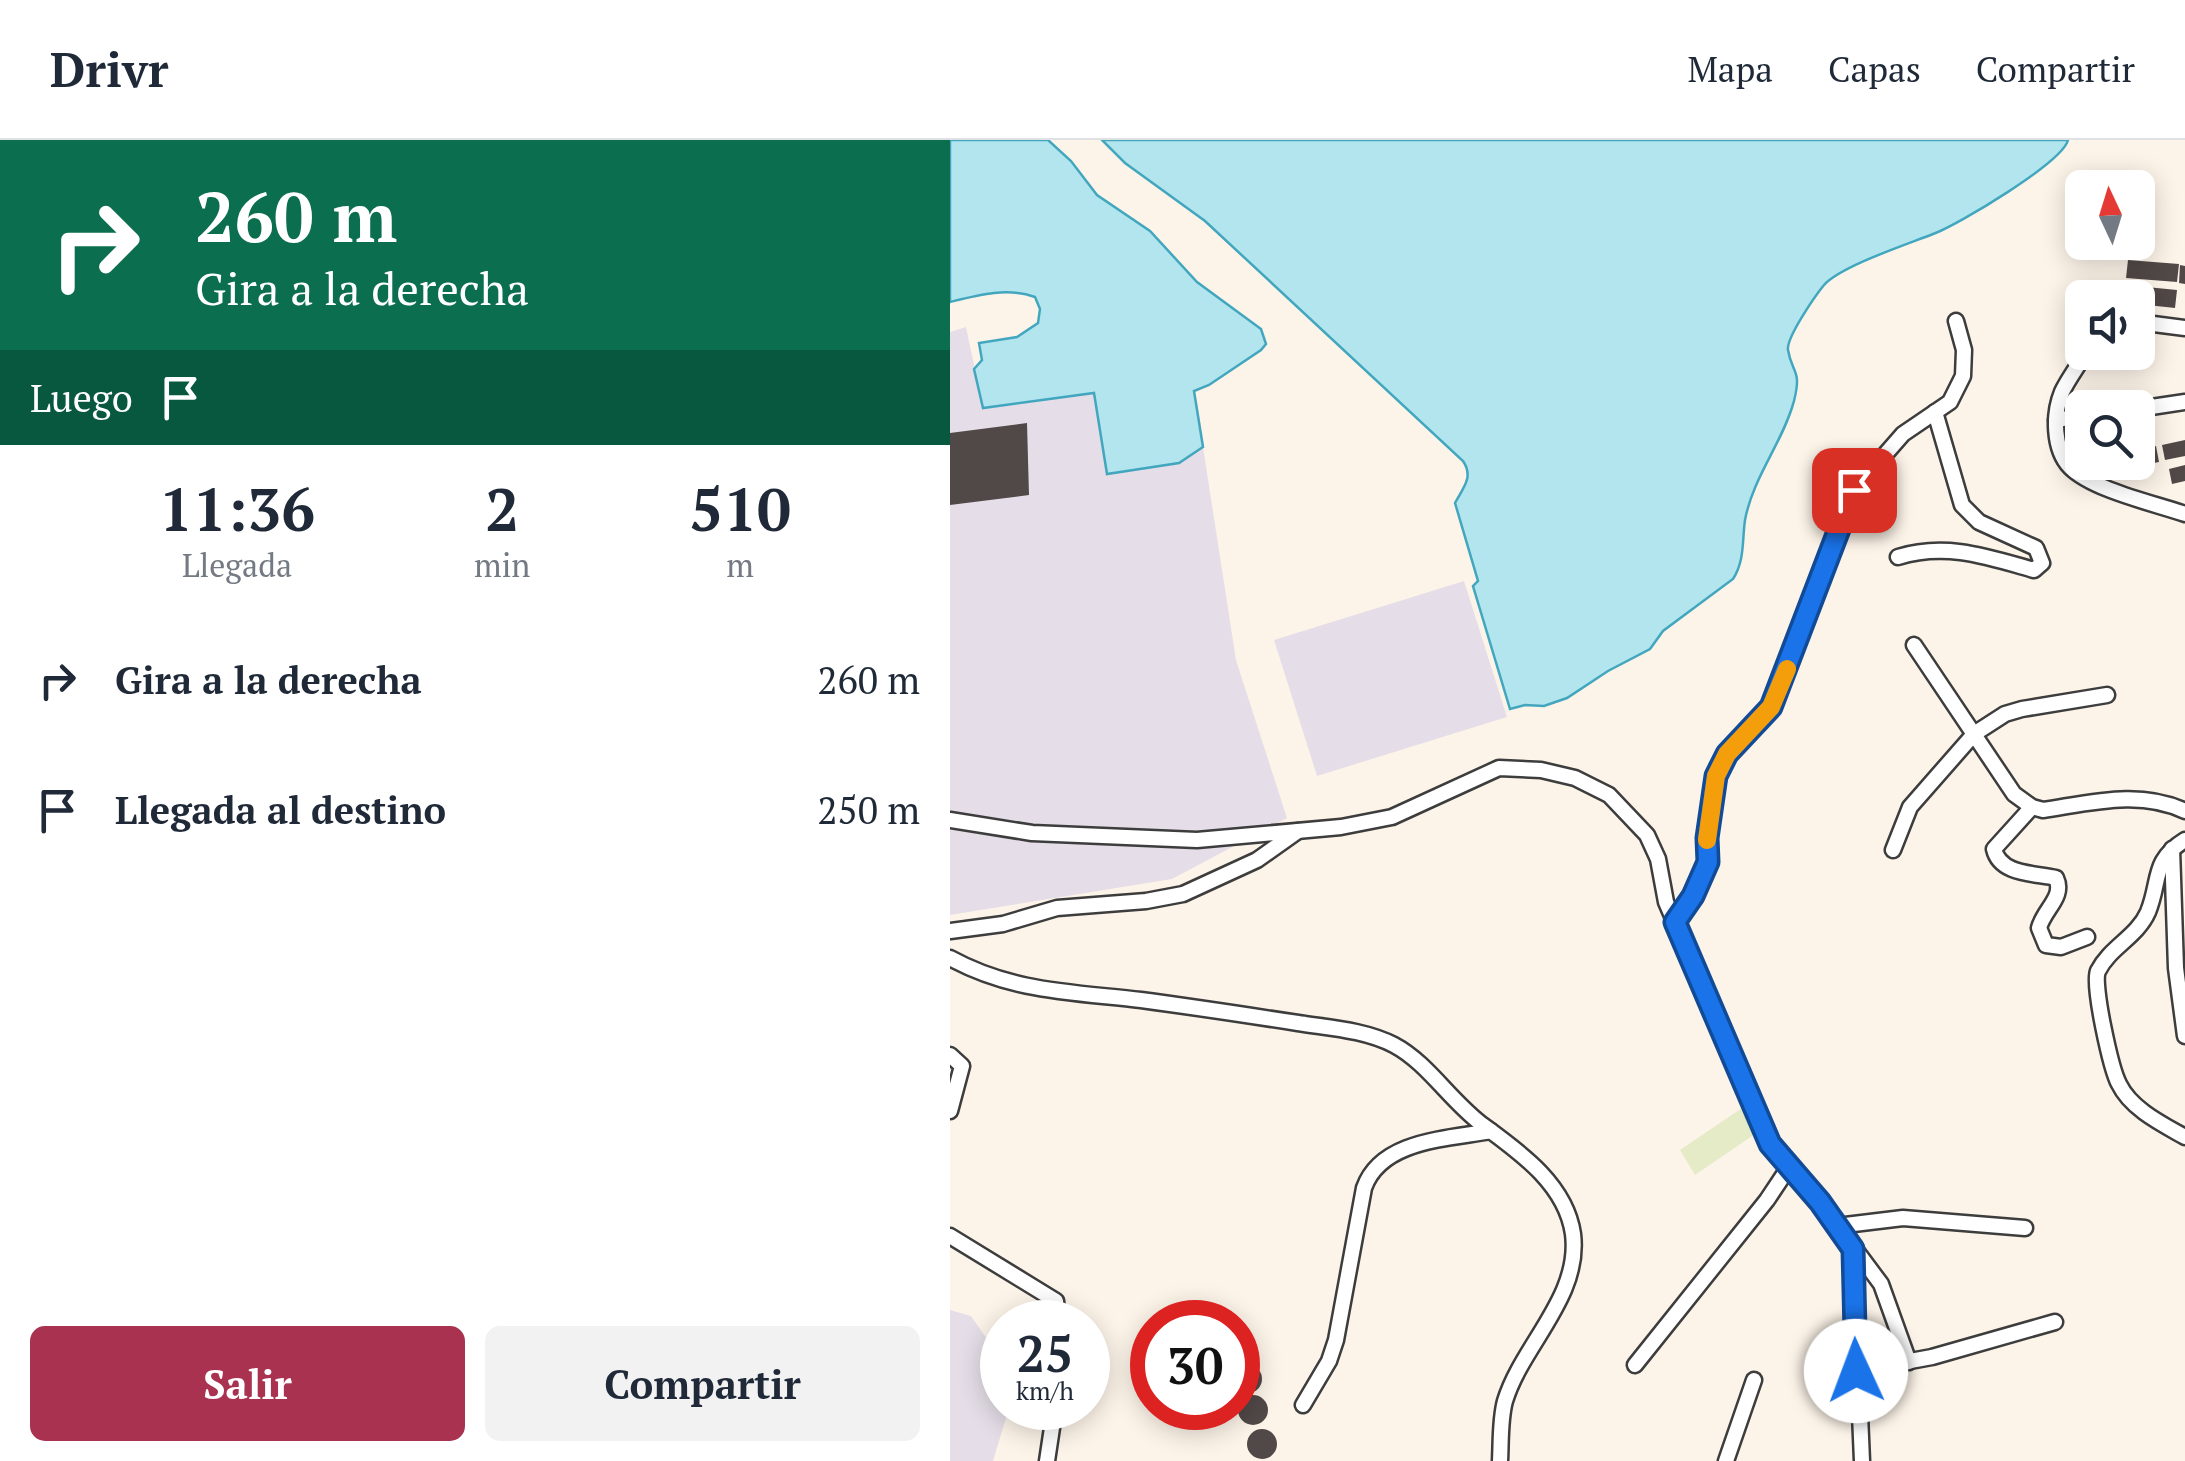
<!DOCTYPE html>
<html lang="es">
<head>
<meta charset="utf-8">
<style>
	body { margin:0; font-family:"PT Serif",serif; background:#f2f2f3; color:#1f2937; height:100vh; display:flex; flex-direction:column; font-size:38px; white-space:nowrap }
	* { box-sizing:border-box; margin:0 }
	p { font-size:32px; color:#747a83 }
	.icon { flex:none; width:55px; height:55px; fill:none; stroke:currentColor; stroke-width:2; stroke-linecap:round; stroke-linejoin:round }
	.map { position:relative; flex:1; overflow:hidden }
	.drawer { display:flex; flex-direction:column; background:#fff; width:950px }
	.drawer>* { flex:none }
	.top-card { background:#0b6e4f; color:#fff; overflow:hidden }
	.needle { width:65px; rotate:356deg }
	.fabs { position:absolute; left:1115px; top:30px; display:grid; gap:20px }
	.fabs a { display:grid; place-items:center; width:90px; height:90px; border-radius:15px; background:#fff; box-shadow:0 5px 25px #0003; font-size:50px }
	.speed { position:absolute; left:30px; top:1160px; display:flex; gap:20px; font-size:50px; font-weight:700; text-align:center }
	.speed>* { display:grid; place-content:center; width:130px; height:130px; border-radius:50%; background:#fff; box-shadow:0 5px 25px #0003; line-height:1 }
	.speed small { font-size:25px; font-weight:400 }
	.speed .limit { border:15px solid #d22; background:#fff; color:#111 }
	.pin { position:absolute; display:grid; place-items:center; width:85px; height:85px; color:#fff; margin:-42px; border-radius:20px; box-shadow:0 5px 15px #0006 }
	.me { position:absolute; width:110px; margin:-55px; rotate:358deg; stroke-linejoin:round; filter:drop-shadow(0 0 8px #0008) }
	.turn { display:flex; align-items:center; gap:35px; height:210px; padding:0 30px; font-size:45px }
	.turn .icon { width:130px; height:130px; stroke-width:2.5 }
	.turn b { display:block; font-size:70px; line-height:85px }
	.then { display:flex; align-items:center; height:95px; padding:0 30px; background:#0003; gap:20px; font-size:38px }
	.eta { display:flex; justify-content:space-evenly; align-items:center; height:170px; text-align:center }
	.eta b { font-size:60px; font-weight:700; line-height:70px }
	.primary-button { display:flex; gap:20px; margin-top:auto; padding:20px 30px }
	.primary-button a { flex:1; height:115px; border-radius:15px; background:#aa3251; color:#fff; font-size:40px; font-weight:700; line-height:115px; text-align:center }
	.primary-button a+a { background:#f2f2f3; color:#1f2937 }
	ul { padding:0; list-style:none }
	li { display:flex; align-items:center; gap:30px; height:130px; padding:0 30px }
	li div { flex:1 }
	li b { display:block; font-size:38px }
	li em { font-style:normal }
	header { display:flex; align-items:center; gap:60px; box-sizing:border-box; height:140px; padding:0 50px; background:#fff; border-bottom:2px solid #e0e1e3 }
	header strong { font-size:48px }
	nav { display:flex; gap:55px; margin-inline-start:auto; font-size:35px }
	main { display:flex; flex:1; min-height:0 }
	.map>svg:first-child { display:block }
	.industrial { fill:#e5dee8 }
	.pitch { fill:#e6ebc7 }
	.water { fill:#b3e5ee; stroke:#42a7be; stroke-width:2.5 }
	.building { fill:#514947 }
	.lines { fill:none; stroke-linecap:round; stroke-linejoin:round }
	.minor-casing { stroke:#3d3d3d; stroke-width:19 }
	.minor { stroke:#fff; stroke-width:14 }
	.route-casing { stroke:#114b97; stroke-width:25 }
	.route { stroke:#1a73e8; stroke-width:18 }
	.slow { stroke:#f59e0b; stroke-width:18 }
</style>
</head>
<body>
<header>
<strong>Drivr</strong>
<nav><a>Mapa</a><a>Capas</a><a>Compartir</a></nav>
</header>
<main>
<section class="drawer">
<div class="top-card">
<div class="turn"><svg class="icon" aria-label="right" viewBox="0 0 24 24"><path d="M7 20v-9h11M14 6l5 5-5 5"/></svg><div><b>260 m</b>Gira a la derecha</div></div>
<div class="then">Luego<svg class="icon" aria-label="arrive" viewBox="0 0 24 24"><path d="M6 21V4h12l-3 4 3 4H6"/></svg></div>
</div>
<div class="eta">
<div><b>11:36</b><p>Llegada</p></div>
<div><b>2</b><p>min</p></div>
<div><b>510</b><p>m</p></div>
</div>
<ul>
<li><svg class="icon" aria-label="right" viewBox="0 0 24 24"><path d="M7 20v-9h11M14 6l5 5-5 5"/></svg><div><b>Gira a la derecha</b></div><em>260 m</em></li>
<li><svg class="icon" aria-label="arrive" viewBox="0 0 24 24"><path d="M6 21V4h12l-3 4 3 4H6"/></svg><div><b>Llegada al destino</b></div><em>250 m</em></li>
</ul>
<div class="primary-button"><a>Salir</a><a>Compartir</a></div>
</section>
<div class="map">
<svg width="1235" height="1321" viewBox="0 0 1235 1321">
	<rect width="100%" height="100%" fill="#fdf4e9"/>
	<g class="industrial">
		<path d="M16,187l17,80 111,-14 85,70 24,-16 33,213 51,158 -115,61 -222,36v-583z"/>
		<path d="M514,441l43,136 -190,59 -43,-136z"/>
		<path d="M0,1170l21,6 31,45v47h7l-16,53h-43z"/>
	</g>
	<path class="pitch" d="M792,968l16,24 -63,43 -15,-25z"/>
	<g class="water">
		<path d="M0,0h98l23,21 26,34 53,36 47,51 64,47 5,15 -5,6 -52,35 -15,6 9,56 -24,16 -72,11 -13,-81 -111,15 -9,-39 8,-9 -3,-17 38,-6 21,-14 2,-14 -5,-12c-28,-10 -57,-2 -85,5z"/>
		<path d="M152,0h966c-5,22 -110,85 -135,94 -25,10 -92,32 -109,51 -9,11 -38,53 -36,65 4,24 14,19 6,51 -11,41 -41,76 -49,119 -3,21 0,40 -12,59l-70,52 -13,18 -42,22 -41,27 -23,8 -19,-1 -15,4 -37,-123 5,-5 -23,-78c8,-15 19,-26 8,-42l-258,-240 -80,-58z"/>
	</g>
	<g class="building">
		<path d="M1178,120l51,4 -2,18 -51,-4z"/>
		<path d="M1230,125l5,1v18l-6,-1z"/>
		<path d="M1176,145l51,5 -2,18 -37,-4v-6h-13z"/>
		<path d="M1199,282l3,15 -14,3v-16z"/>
		<path d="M77,283l2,72 -79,10v-72z"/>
		<path d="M1235,300v16l-20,4 -3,-15z"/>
		<path d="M1206,306l3,16 -51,10 -2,-10h32v-12z"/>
		<path d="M1235,325v16l-13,3 -3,-15z"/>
		<circle cx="298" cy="1239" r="14"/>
		<circle cx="303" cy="1270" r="15"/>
		<circle cx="312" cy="1304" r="15"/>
	</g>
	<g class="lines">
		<g class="minor-casing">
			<g id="minor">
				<path d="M1188,182l47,6"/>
				<path d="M1136,212c-7,13 -18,27 -24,40 -9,22 -9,57 8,75 23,23 83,36 115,47"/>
				<path d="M1188,269l47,-7"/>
				<path d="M1106,280l26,-4"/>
				<path d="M948,417c48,-15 90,0 136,13l8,-7 -6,-15 -57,-26 -17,-17 -27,-93"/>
				<path d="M964,505l100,149 18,13 11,3c47,-7 97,-21 142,1"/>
				<path d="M1082,667l-38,42c6,26 40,24 62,29 9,19 -12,31 -17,50l7,17 15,2 26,-10"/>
				<path d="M0,680l82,13 165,7 144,-13 51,-10 107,-49 42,2 34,8 34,17 38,40 11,24 8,43 104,242 50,58 61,82 28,78"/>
				<path d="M1235,700c-34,21 -24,40 -37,72 -11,25 -38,35 -50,59 -6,13 13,98 21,113 12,25 43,40 66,53"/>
				<path d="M1222,709l4,119 9,68"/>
				<path d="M943,710l17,-43 64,-73 31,-20 17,-5 85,-14"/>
				<path d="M725,782l18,-26 15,-34 -1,-24 9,-62 11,-22 44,-47 83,-217 49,-56 47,-32 13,-26 1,-26 -8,-29"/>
				<path d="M0,791l53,-7 54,-16 89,-7 37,-7 74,-34 41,-29"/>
				<path d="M0,818c62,34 122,34 191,42 52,7 105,15 157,23 32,5 67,7 96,22 34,18 57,57 90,81 37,27 82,59 89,108 8,63 -51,111 -68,167 -5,18 -4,41 -5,60"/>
				<path d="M0,915l12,11 -12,45"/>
				<path d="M887,1086l66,-8 122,10"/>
				<path d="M0,1096l106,65 2,21"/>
				<path d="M903,1109l9,212"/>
				<path d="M685,1225l132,-165 22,-33"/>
				<path d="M906,1231l76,-14 123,-35"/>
				<path d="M353,1265l26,-44 7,-21 28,-152c17,-48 83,-49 127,-57"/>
				<path d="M97,1321l8,-53"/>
				<path d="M776,1321l28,-81"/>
			</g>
		</g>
		<use href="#minor" class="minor"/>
	</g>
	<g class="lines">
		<g class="route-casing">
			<path id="route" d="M904,350l-83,217 -44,47 -11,22 -9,62 1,24 -15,34 -18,26 95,222 50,58 33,47 3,122"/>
		</g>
		<use href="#route" class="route"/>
		<path class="slow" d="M757,700l9,-64 11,-22 44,-47 16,-38"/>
	</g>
</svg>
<div class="fabs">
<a><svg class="needle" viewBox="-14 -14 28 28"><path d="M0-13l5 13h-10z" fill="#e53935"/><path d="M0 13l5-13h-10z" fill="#747a83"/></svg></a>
<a><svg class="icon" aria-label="sound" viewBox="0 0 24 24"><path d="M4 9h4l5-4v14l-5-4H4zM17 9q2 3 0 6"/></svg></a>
<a><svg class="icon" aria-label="search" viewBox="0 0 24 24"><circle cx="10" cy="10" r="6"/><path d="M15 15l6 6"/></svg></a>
</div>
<div class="speed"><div>25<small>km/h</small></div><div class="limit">30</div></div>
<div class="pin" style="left:904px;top:350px;background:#d93025"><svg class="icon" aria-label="arrive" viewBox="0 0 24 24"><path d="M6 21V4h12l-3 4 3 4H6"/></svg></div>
<svg class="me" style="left:906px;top:1231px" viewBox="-20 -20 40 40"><circle r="19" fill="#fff"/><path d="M0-13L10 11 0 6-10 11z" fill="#1a73e8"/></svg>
</div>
</main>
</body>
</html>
